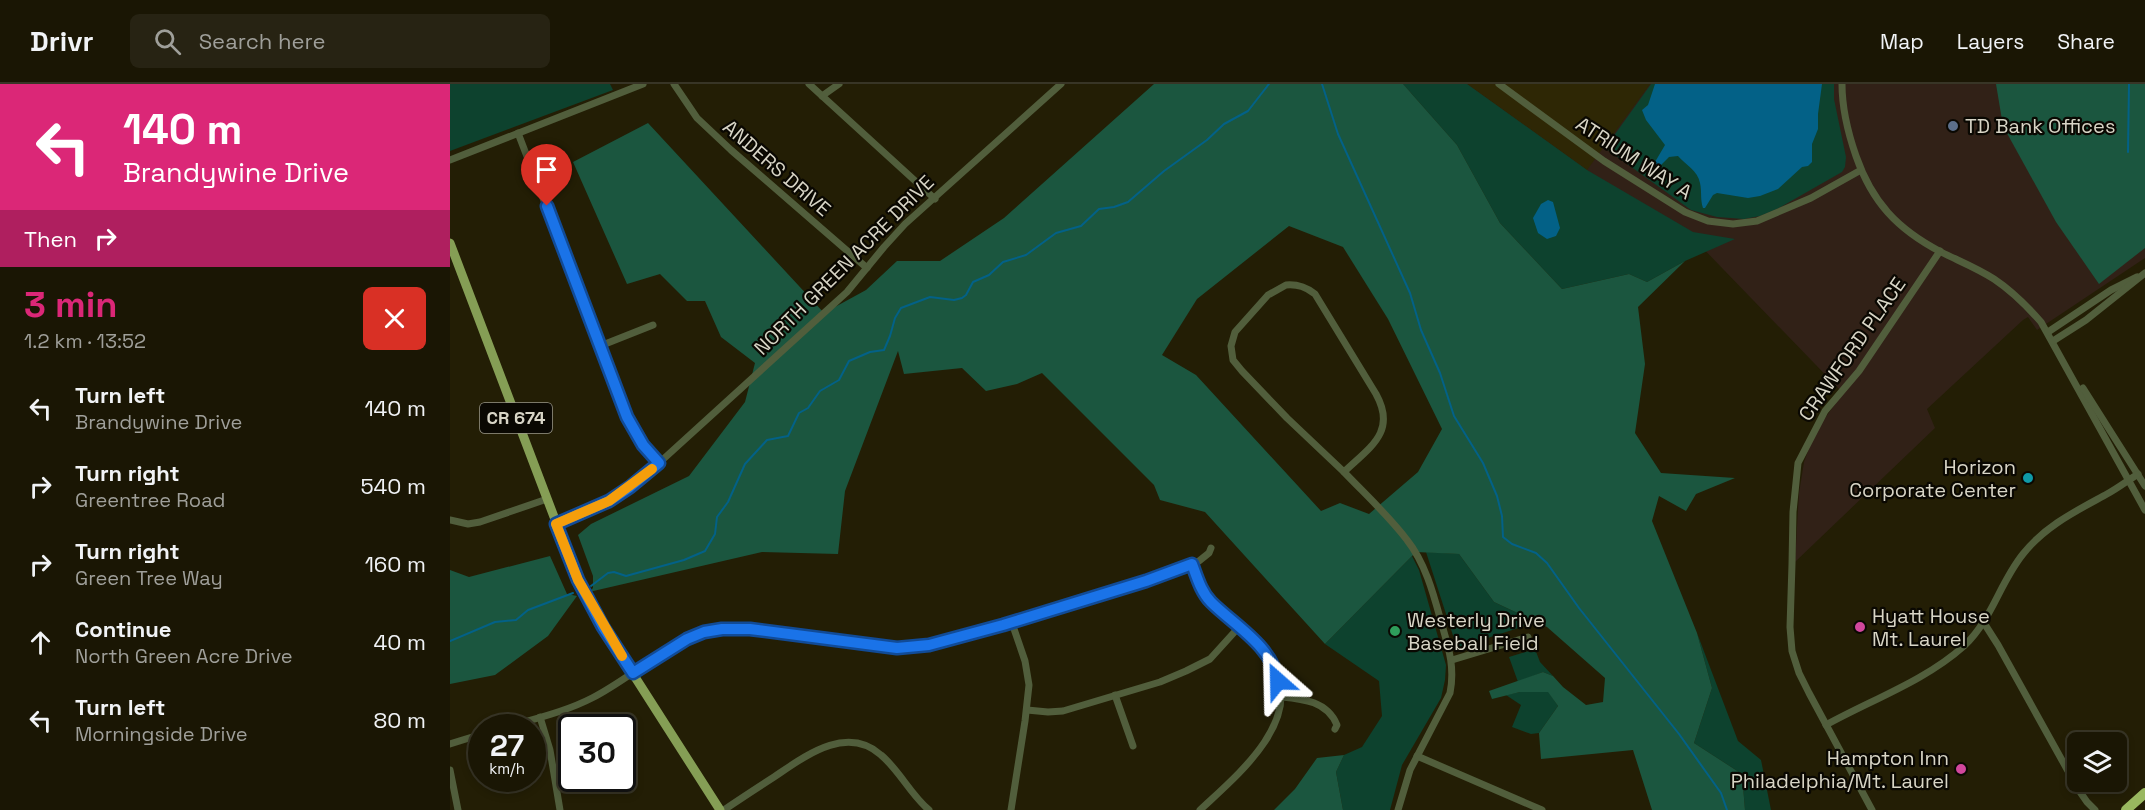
<!DOCTYPE html>
<html lang="en">
<head>
<meta charset="utf-8">
<style>
	body { margin:0; font-family:"Space Grotesk",sans-serif; background:#272313; color:#f1f3f6; height:100vh; display:flex; flex-direction:column; font-size:22px; white-space:nowrap }
	* { box-sizing:border-box; margin:0 }
	p { font-size:20px; color:#9f9f9a }
	.icon { flex:none; width:33px; height:33px; fill:none; stroke:currentColor; stroke-width:2; stroke-linecap:round; stroke-linejoin:round }
	.map { position:relative; flex:1; overflow:hidden }
	.panel { display:flex; flex-direction:column; background:#1a1604; width:450px }
	.panel>* { flex:none }
	.banner { background:#db2777; color:#fff; overflow:hidden }
	.controls { position:absolute; left:1617px; top:648px; display:grid; gap:12px }
	.controls a { display:grid; place-items:center; width:60px; height:60px; border-radius:9px; background:#1a1604; box-shadow:0 3px 9px #0003,0 0 0 2px #383526; font-size:30px }
	.speed { position:absolute; left:18px; top:630px; display:flex; gap:12px; font-size:30px; font-weight:700; text-align:center }
	.speed>* { display:grid; place-content:center; width:78px; height:78px; border-radius:50%; background:#1a1604; box-shadow:0 3px 9px #0003,0 0 0 2px #383526; line-height:1 }
	.speed small { font-size:15px; font-weight:400 }
	.speed .limit { border:3px solid #111; border-radius:9px; background:#fff; color:#111 }
	.pin { position:absolute; display:grid; place-items:center; width:51px; height:51px; color:#fff; margin:-62px -26px; border-radius:50% 50% 50% 0; rotate:-45deg; box-shadow:0 0 6px #0007 }
	.pin .icon { rotate:45deg }
	.me { position:absolute; width:66px; margin:-33px; rotate:335deg; stroke-linejoin:round; filter:drop-shadow(0 0 4px #0008) }
	.turn { display:flex; align-items:center; gap:21px; height:126px; padding:0 24px; font-size:27px }
	.turn .icon { width:78px; height:78px; stroke-width:2.5 }
	.turn b { display:block; font-size:42px; line-height:51px }
	.then { display:flex; align-items:center; height:57px; padding:0 24px; background:#0003; gap:12px; font-size:22px }
	.round { display:grid; place-items:center; flex:none; width:63px; height:63px; border-radius:9px; background:#272313 }
	.headline { display:flex; align-items:center; justify-content:space-between; height:102px; padding:0 24px }
	h1 { font-size:36px; font-weight:700; line-height:45px; color:#db2777 }
	ul { padding:0; list-style:none }
	li { display:flex; align-items:center; gap:18px; height:78px; padding:0 24px }
	li div { flex:1 }
	li b { display:block; font-size:22px }
	li em { font-style:normal }
	header { display:flex; align-items:center; gap:36px; box-sizing:border-box; height:84px; padding:0 30px; background:#1a1604; border-bottom:2px solid #383526 }
	header strong { font-size:28px }
	nav { display:flex; gap:33px; margin-inline-start:auto; font-size:21px }
	.search { width:420px; height:54px; background:#272313; display:flex; align-items:center; gap:15px; box-sizing:border-box; padding:0 21px; border-radius:9px; color:#9f9f9a; font-size:22px }
	main { display:flex; flex:1; min-height:0 }
	.map>svg:first-child { display:block }
	.commercial { fill:#312117 }
	.built { fill:#2e2705 }
	.green { fill:#0d422e }
	.forest { fill:#1b563f; fill-rule:evenodd }
	.water { fill:#036187 }
	.lines { fill:none; stroke-linecap:round; stroke-linejoin:round }
	.stream { stroke:#036187; stroke-width:2 }
	.minor { stroke:#515e3c; stroke-width:7 }
	.major { stroke:#859e55; stroke-width:9 }
	.highway { stroke:#99b85f; stroke-width:10 }
	.route-casing { stroke:#114b97; stroke-width:15 }
	.route { stroke:#1a73e8; stroke-width:10 }
	.slow { stroke:#f59e0b; stroke-width:10 }
	.service-dot { fill:#5c6f8a; stroke:#0a0802; stroke-width:2 }
	.culture-dot { fill:#0f9aa8; stroke:#0a0802; stroke-width:2 }
	.hotel-dot { fill:#d1479c; stroke:#0a0802; stroke-width:2 }
	.leisure-dot { fill:#2e9e5b; stroke:#0a0802; stroke-width:2 }
	.labels { text-anchor:middle; stroke-width:4.5; stroke-linejoin:round; paint-order:stroke }
	.shield { fill:#0a0802; stroke:#9a988b; stroke-width:1.5 }
	.shield-label { font-size:18px; font-weight:bold; fill:#d8d5c6 }
	.poi-label { font-size:20px; fill:#d8d5c6; stroke:#0a0802; text-anchor:start }
	.street-label { font-size:20px; fill:#d8d5c6; stroke:#0a0802 }
</style>
</head>
<body>
<header>
<strong>Drivr</strong>
<div class="search"><svg class="icon" aria-label="search" viewBox="0 0 24 24"><circle cx="10" cy="10" r="6"/><path d="M15 15l6 6"/></svg>Search here</div>
<nav><a>Map</a><a>Layers</a><a>Share</a></nav>
</header>
<main>
<section class="panel">
<div class="banner">
<div class="turn"><svg class="icon" aria-label="left" viewBox="0 0 24 24"><path d="M17 20v-9H6M10 6l-5 5 5 5"/></svg><div><b>140 m</b>Brandywine Drive</div></div>
<div class="then">Then<svg class="icon" aria-label="right" viewBox="0 0 24 24"><path d="M7 20v-9h11M14 6l5 5-5 5"/></svg></div>
</div>
<div class="headline"><div><h1>3 min</h1><p>1.2 km · 13:52</p></div><a class="round" style="background:#d93025;color:#fff"><svg class="icon" aria-label="close" viewBox="0 0 24 24"><path d="M6 6l12 12M18 6L6 18"/></svg></a></div>
<ul>
<li><svg class="icon" aria-label="left" viewBox="0 0 24 24"><path d="M17 20v-9H6M10 6l-5 5 5 5"/></svg><div><b>Turn left</b><p>Brandywine Drive</p></div><em>140 m</em></li>
<li><svg class="icon" aria-label="right" viewBox="0 0 24 24"><path d="M7 20v-9h11M14 6l5 5-5 5"/></svg><div><b>Turn right</b><p>Greentree Road</p></div><em>540 m</em></li>
<li><svg class="icon" aria-label="right" viewBox="0 0 24 24"><path d="M7 20v-9h11M14 6l5 5-5 5"/></svg><div><b>Turn right</b><p>Green Tree Way</p></div><em>160 m</em></li>
<li><svg class="icon" aria-label="ahead" viewBox="0 0 24 24"><path d="M12 20V5M6 11l6-6 6 6"/></svg><div><b>Continue</b><p>North Green Acre Drive</p></div><em>40 m</em></li>
<li><svg class="icon" aria-label="left" viewBox="0 0 24 24"><path d="M17 20v-9H6M10 6l-5 5 5 5"/></svg><div><b>Turn left</b><p>Morningside Drive</p></div><em>80 m</em></li>
</ul>
</section>
<div class="map">
<svg width="1695" height="726" viewBox="0 0 1695 726">
	<rect width="100%" height="100%" fill="#231e05"/>
	<path class="commercial" d="M944,0h751v174l-108,72 -9,-13 -5,3 -96,89 8,19 -140,134 4,-69 5,-31 11,-30 28,-39 -149,-154z"/>
	<path class="built" d="M1017,0h183l-63,86z"/>
	<g class="green">
		<path d="M0,0h160l3,6 -163,61z"/>
		<path d="M953,0h64l120,86 106,62 42,7 -50,22 -38,21 -18,-8 -67,15 -62,-66 -43,-78z"/>
		<path d="M1201,0h183v15l12,58 -1,10 -3,5 -65,37 -17,7 -16,3 -27,-2 -26,-7 -86,-62z"/>
		<path d="M976,468l33,2 35,48 43,20 -80,26z"/>
		<path d="M962,472l7,14 27,95 -1,15 -4,18 -39,67 -12,45h-47l-7,-38 8,-17 18,-8 20,-31 -3,-35 -54,-37z"/>
		<path d="M1247,549l41,108 23,19 10,50h-26l-3,-36 -48,-31 18,-55z"/>
		<path d="M1085,565l5,13 13,14 -10,-4 -25,10 -9,-25z"/>
		<path d="M1098,607l10,15 -19,27 -8,1 -19,-7 9,-22 -15,-10 14,-3z"/>
	</g>
	<g class="forest">
		<path d="M704,0h249l54,61 43,78 62,66 67,-15 18,8 38,-21 -47,46 7,57 -10,69 26,40 74,5 -39,16 -10,17 -27,-15 -7,25 45,112 15,55 -18,55 48,31 3,36h-93l-19,-60 -92,9 -2,-26 19,-27 -10,-14h-28l-28,7 -3,-8 54,-19 10,4 10,11 23,18 17,-3 2,-24 -58,-51 -53,-25 -35,-48 -43,-2 -91,92 -120,-132 -45,-12 -6,-15 -112,-112 -25,11 -31,7 -24,-23 -58,6 -6,-23 -53,140 -7,63 -76,-2 -173,40 4,-4v-12l-15,-41 13,-11 98,-48 56,-74 10,-39 -34,-26 -16,-36h-18l-27,-27 -33,10 -54,-122 75,-39 176,190 42,-23 31,-29h43l64,-43zM839,142l54,21 45,72 54,110 -24,43 -49,42 -29,-11 -19,8 -125,-136 -34,-20 35,-56z"/>
		<path d="M1546,0h149v164l-46,36 -43,-62 -53,-96z"/>
		<path d="M100,472l17,38 10,2 -29,40 -53,39 -45,9v-114l19,7z"/>
		<path d="M894,671l-8,17 7,38h-69l21,-21 22,-31z"/>
	</g>
	<g class="water">
		<path d="M1205,0h167l-4,30v15l-6,15v18l-4,4 -6,1 -24,22 -18,7 -12,2 -31,-5 -4,2 -8,13h-2c-3,-9 -1,-16 -3,-25 -2,-12 -15,-19 -22,-27l-9,1 -10,10 -4,-1v-4l10,-17 -19,-25 -4,-10 6,-5z"/>
		<path d="M1098,116l5,2 7,26 -4,8 -9,3 -9,-6 -5,-15 8,-14z"/>
	</g>
	<g class="lines">
		<g class="stream">
			<path d="M872,0l16,50 72,159 11,37 19,43 14,43 29,47 14,33 5,20 1,21 9,7 24,9 11,10 32,45 100,126 42,59 6,17"/>
			<path d="M1678,68l1,-68"/>
			<path d="M141,502l17,-13 6,-1 12,4 58,-16 21,-9 10,-17 2,-17 11,-15 17,-38 22,-24 21,-4 11,-23 9,-5 12,-17 19,-11 10,-19 21,-9 14,-2 6,-14 5,-18 6,-10 29,-11 24,3 8,-2 4,-3 7,-13 16,-7 14,-13 23,-7 30,-22 25,-7 18,-17 15,-2 14,-5 36,-31 43,-31 17,-16 24,-13 21,-27"/>
			<path d="M0,557l45,-19 21,-2 12,-10 45,-17"/>
		</g>
		<g class="minor">
			<path d="M224,0l23,34 34,32 136,118"/>
			<path d="M359,0l126,115"/>
			<path d="M1049,0l105,77 81,51 23,9 25,3 24,-3 54,-23 50,-28"/>
			<path d="M1392,0c0,24 6,49 14,72 16,46 41,73 85,96 18,9 36,16 53,27 18,12 33,27 47,43l104,188"/>
			<path d="M372,12l17,-12"/>
			<path d="M68,49l109,284 16,28 16,18"/>
			<path d="M0,76l193,-76"/>
			<path d="M836,201c12,-1 20,2 29,9l61,100c21,38 -6,53 -32,78l-57,-54 -45,-47 -9,-11 -2,-14 4,-14 33,-37z"/>
			<path d="M1598,248l63,-42 26,-13"/>
			<path d="M1603,257l33,-21 59,-47"/>
			<path d="M150,262l53,-21"/>
			<path d="M1633,304l62,98"/>
			<path d="M894,388c21,22 45,44 63,68 19,24 27,56 35,85 7,24 13,43 8,68l-40,77 -12,40"/>
			<path d="M0,436l18,4 12,-2 67,-23"/>
			<path d="M106,440l53,-23 21,-14 29,-24 188,-171 37,-45 21,-23 156,-140"/>
			<path d="M742,480c5,12 8,24 15,34 11,14 28,25 41,37 10,11 21,21 28,36 24,54 -41,106 -76,139"/>
			<path d="M1534,539l14,22 80,144 9,13 8,8"/>
			<path d="M1002,576l76,-23"/>
			<path d="M665,611l18,51"/>
			<path d="M831,613c22,2 46,4 56,28l-2,4"/>
			<path d="M577,626l21,2 15,-1 97,-29 26,-11 24,-12 29,-32"/>
			<path d="M90,633l10,33 10,60"/>
			<path d="M1376,641c45,-25 99,-44 138,-79 29,-28 35,-62 59,-92 22,-28 53,-43 84,-60 11,-6 20,-13 31,-20"/>
			<path d="M54,644c29,-9 61,-16 88,-30 49,-25 89,-71 148,-70l157,20 32,-3 74,-20 163,-51 33,-13 10,-8 2,-5"/>
			<path d="M0,660l32,-10"/>
			<path d="M967,672l125,54"/>
			<path d="M0,686l8,40"/>
			<path d="M274,726c16,-11 33,-22 50,-33 30,-20 72,-53 107,-22 19,16 29,39 48,55"/>
			<path d="M561,726l14,-89 4,-36 -4,-24 -13,-38"/>
			<path d="M1422,726l-63,-117 -10,-20 -7,-22 -2,-24 2,-63 1,-52 5,-49 27,-52 34,-40 81,-120"/>
		</g>
		<path class="major" d="M0,159l128,337 25,47 117,183"/>
		<path class="highway" d="M1676,726l19,-17"/>
	</g>
	<g class="lines">
		<g class="route-casing">
			<path id="route" d="M97,122l80,211 16,28 16,18 -29,24 -21,14 -53,23 22,56 25,47 30,46 54,-34 17,-7 18,-3h28l147,19 32,-3 74,-20 143,-44 46,-17c5,13 9,28 19,38 23,23 61,44 67,79"/>
		</g>
		<use href="#route" class="route"/>
		<path class="slow" d="M172,572l-44,-76 -22,-56 53,-23 43,-32"/>
	</g>
	<circle class="service-dot" cx="1503" cy="42" r="6"/>
	<circle class="culture-dot" cx="1578" cy="394" r="6"/>
	<g class="hotel-dot">
		<circle cx="1410" cy="543" r="6"/>
		<circle cx="1511" cy="685" r="6"/>
	</g>
	<circle class="leisure-dot" cx="945" cy="547" r="6"/>
	<g class="labels">
		<rect class="shield" x="30" y="319" width="72" height="30" rx="4.5"/>
		<g class="shield-label">
			<text x="66" y="340">CR 674</text>
		</g>
		<g class="poi-label">
			<text x="1515" y="49">TD Bank Offices</text>
			<text x="1566" y="390" text-anchor="end">Horizon<tspan x="1566" dy="23">Corporate Center</tspan></text>
			<text x="1422" y="539">Hyatt House<tspan x="1422" dy="23">Mt. Laurel</tspan></text>
			<text x="957" y="543">Westerly Drive<tspan x="957" dy="23">Baseball Field</tspan></text>
			<text x="1499" y="681" text-anchor="end">Hampton Inn<tspan x="1499" dy="23">Philadelphia/Mt. Laurel</tspan></text>
		</g>
		<g class="street-label">
			<text transform="translate(1184 74) rotate(33)" y="7">ATRIUM WAY A</text>
			<text transform="translate(327 84) rotate(41)" y="7">ANDERS DRIVE</text>
			<text transform="translate(394 181) rotate(-45)" y="7">NORTH GREEN ACRE DRIVE</text>
			<text transform="translate(1402 265) rotate(-55)" y="7">CRAWFORD PLACE</text>
		</g>
	</g>
</svg>
<div class="controls">
<a><svg class="icon" aria-label="layers" viewBox="0 0 24 24"><path d="M12 4l9 5-9 5-9-5zM3 14l9 5 9-5"/></svg></a>
</div>
<div class="speed"><div>27<small>km/h</small></div><div class="limit">30</div></div>
<div class="pin" style="left:97px;top:122px;background:#d93025"><svg class="icon" aria-label="arrive" viewBox="0 0 24 24"><path d="M6 21V4h12l-3 4 3 4H6"/></svg></div>
<svg class="me" style="left:828px;top:597px" viewBox="-20 -20 40 40"><path d="M0-17L14 15 0 8-14 15z" fill="#1a73e8" stroke="#fff" stroke-width="4"/></svg>
</div>
</main>
</body>
</html>
